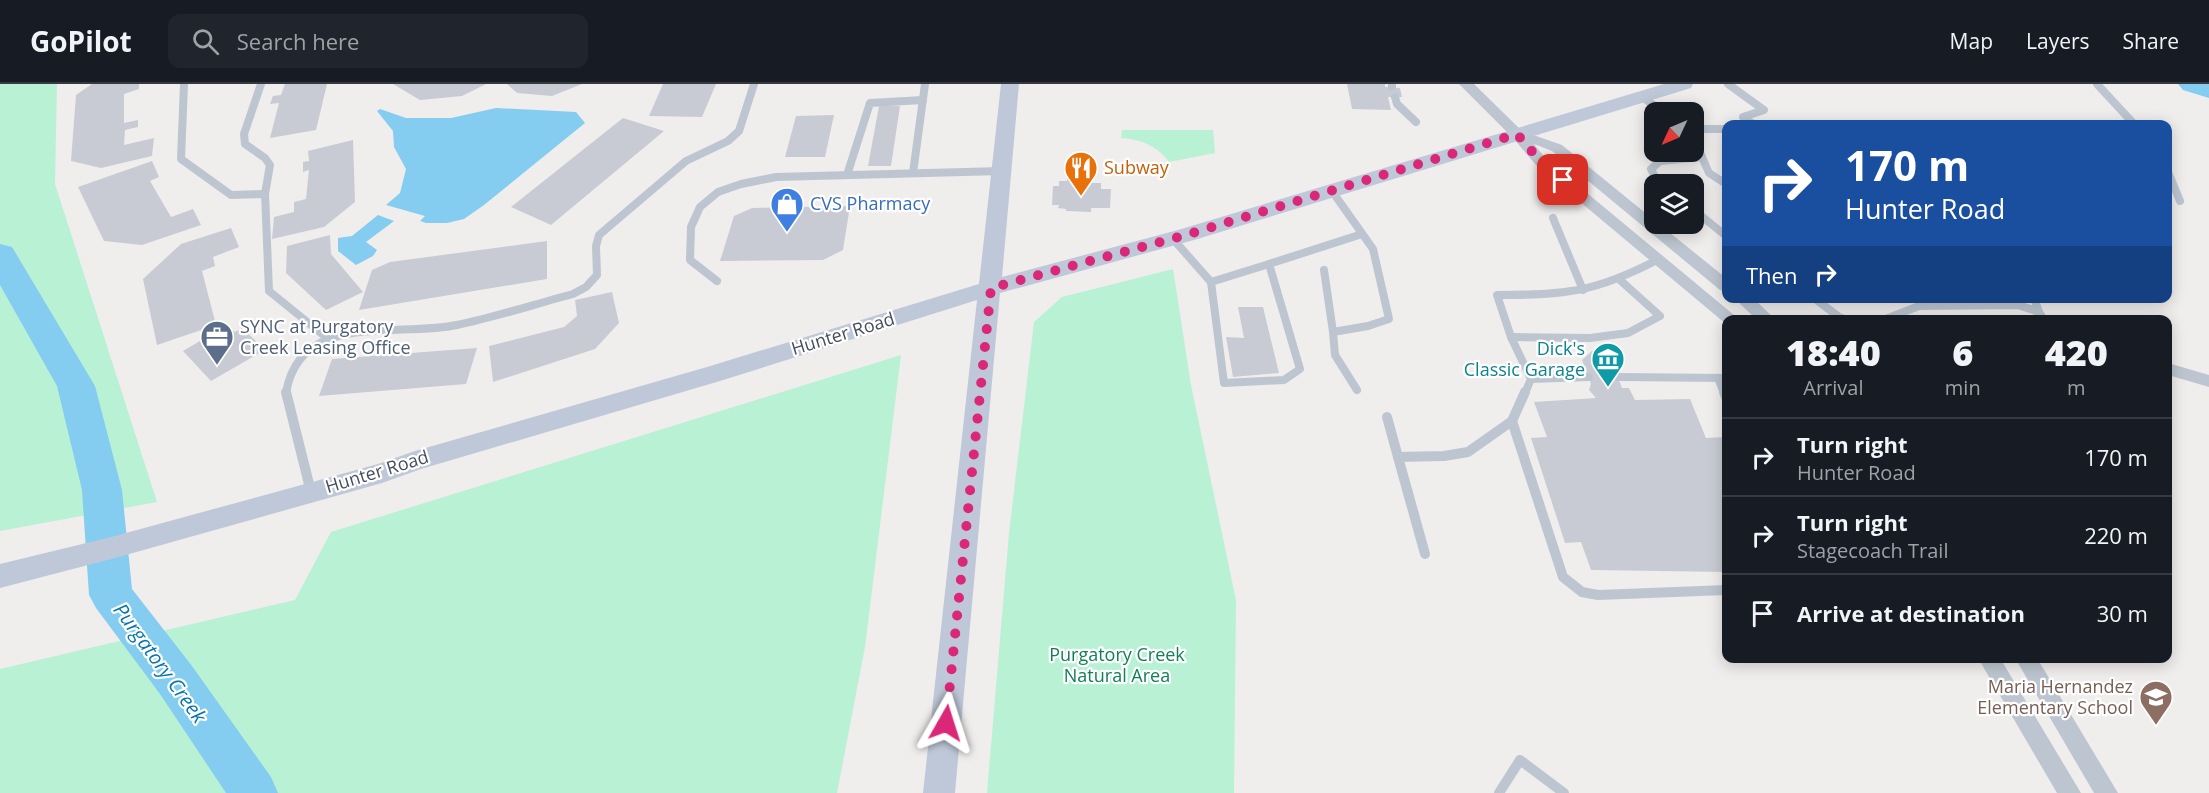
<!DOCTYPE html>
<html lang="en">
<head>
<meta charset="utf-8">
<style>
	body { margin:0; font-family:"Open Sans",sans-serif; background:#20242c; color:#f1f3f6; height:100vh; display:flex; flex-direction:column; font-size:22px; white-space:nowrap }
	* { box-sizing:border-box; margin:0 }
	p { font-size:20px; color:#9ea1a6 }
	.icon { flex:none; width:33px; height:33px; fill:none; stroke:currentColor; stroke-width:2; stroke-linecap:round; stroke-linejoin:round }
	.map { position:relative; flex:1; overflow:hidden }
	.side { position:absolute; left:1722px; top:231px; width:450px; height:348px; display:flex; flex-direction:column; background:#171b24; border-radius:12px; box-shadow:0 3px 15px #0003 }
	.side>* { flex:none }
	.banner { position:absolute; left:1722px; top:36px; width:450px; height:183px; border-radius:12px; box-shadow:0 3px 15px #0003; background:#1a4fa0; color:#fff; overflow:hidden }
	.needle { width:39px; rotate:226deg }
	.tools { position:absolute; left:1644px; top:18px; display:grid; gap:12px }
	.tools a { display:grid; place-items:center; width:60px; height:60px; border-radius:12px; background:#171b24; box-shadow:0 3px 15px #0003; font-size:30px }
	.pin { position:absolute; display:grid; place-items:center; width:51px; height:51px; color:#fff; margin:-26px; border-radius:12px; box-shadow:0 3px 9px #0006 }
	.me { position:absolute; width:66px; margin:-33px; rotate:6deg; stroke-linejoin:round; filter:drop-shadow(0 0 4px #0008) }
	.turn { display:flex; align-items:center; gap:21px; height:126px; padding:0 24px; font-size:27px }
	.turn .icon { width:78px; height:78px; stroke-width:2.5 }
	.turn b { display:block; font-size:42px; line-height:51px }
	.then { display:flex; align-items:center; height:57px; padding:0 24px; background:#0003; gap:12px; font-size:22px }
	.eta { display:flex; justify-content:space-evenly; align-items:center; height:102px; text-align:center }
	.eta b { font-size:36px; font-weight:800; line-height:42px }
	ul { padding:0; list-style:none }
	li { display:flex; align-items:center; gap:18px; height:78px; padding:0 24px; border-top:2px solid #363941 }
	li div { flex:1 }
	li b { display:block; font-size:22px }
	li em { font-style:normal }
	header { display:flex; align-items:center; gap:36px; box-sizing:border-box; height:84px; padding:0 30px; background:#171b24; border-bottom:2px solid #363941 }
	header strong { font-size:28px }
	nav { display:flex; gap:33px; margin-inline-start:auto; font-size:21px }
	.search { width:420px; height:54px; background:#20242c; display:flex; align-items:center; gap:15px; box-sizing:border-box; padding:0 21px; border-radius:12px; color:#9ea1a6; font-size:22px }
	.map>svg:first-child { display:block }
	.green { fill:#b9f1d5 }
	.water { fill:#84ccf0 }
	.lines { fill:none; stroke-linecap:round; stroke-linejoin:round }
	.river { fill:#84ccf0; fill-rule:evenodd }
	.building { fill:#c9cbd4 }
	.lane-far1 { stroke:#bdc6d0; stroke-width:8 }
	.lane { stroke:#bdc6d0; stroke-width:10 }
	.street { fill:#bdc6d0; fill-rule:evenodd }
	.secondary { fill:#bfc8d8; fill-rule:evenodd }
	.route { stroke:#db2777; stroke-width:10; stroke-dasharray:0 18 }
	.labels { text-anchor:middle; stroke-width:4.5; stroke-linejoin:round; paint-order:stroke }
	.food-label { font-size:18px; fill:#c56008; stroke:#fff; text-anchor:start }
	.shop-label { font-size:18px; fill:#366cbe; stroke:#fff; text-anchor:start }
	.service-label { font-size:18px; fill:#4e5e75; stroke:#fff; text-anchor:start }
	.street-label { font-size:18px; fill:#454e5c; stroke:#fff }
	.culture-label { font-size:18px; fill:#0d838f; stroke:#fff; text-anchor:end }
	.park-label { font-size:18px; fill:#128057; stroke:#fff }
	.education-label { font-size:18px; fill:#785e54; stroke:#fff; text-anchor:end }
	.water-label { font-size:20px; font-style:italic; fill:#0575ae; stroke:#fff }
</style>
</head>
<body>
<header>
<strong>GoPilot</strong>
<div class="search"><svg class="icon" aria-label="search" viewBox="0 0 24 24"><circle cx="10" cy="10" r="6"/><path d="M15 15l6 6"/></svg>Search here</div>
<nav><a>Map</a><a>Layers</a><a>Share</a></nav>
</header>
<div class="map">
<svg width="2209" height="709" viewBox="0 0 2209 709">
	<rect width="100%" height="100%" fill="#f0eded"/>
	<g class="green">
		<path d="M0,0h57l-2,100 102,318 -157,29z"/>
		<path d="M1122,46h91l2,23 -46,9c-11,-16 -29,-23 -48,-24z"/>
		<path d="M1173,185l18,116 45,215 -2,193h-247l22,-260 25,-211 28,-25z"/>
		<path d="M901,271l-36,292 -28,146h-837v-124l295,-69 36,-68z"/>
	</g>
	<g class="water">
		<path d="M496,24l80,4 9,11 -101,82 -20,14 -17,4h-21l-6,-2 5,-5 -39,-11 14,-12 6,-24 -12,-22 -1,-16 -16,-20 3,-2 26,9h45z"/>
		<path d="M378,131l16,6 -28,21 11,8 -4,6 -17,9 -18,-14v-13l14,-2z"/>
	</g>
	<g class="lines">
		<g class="river">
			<path d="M2178,0h31v14l-26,-8z"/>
			<path d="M0,160l12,3 83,139 27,104 10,99 60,77 79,111 7,16h-52l-66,-99 -64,-86 -7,-13 -7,-105 -25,-104 -57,-101z"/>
		</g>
	</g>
	<g class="building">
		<path d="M92,0h47v5l-15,5v29l14,-3v7l-13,3 -1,15 30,-7 -2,18 -51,12 -30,-7 5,-66z"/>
		<path d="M285,0h42l-11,46 -46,8 9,-35 -9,1 3,-8 8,-1z"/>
		<path d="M393,0h93l-24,12 -42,4z"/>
		<path d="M507,0h75l-30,12 -35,-3z"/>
		<path d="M663,0h53l-14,33 -53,-1z"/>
		<path d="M1347,0h38v3l15,1 2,9h-14l3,13 -39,-1z"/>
		<path d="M879,22h21l-9,60h-23z"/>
		<path d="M834,31l-9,42h-40l11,-41z"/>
		<path d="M623,34l41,13 -113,94 -40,-18z"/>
		<path d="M353,56l2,62 -31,25 -52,12 2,-22 20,-5v-10l12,-3 3,-29 -6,2v-10l6,-1 -1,-10z"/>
		<path d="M152,77l7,16 -9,4 21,36 22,-8 8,16 -59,20 -38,-4 -26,-54z"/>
		<path d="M1067,93l23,1v5h11v6h10l-1,19h-19v4l-25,-1v-2l-8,-1 1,-3h-7l1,-19h6v-5h8z"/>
		<path d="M850,122l-7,44 -20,10 -103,1 14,-45 18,-8z"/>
		<path d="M231,144l8,19 -26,10 2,9 -13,5 14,54 -59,20 -14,-66 38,-35z"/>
		<path d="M330,151l1,19 32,38 -37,18 -40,-37 1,-27z"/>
		<path d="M547,157v38l-188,31 13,-40 18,-8z"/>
		<path d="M612,208l7,31 -24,26 -102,33 -4,-36 75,-19 13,-11 -2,-16z"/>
		<path d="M1238,223h25l16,66 -46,4 -7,-40 18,1z"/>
		<path d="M227,241l8,7 7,-4 14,13 -5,3 10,8 -50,29 -28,-30z"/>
		<path d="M477,264l-11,36 -147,12 13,-37z"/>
		<path d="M1592,267l18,6 12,31h7l6,12 55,-1 16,39 18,-1 2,5v130l-135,-2 -10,-28 -16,1 -34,-105 16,-1 -13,-35 62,-4 -7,-8 2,-6 -9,-24z"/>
	</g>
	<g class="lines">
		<g class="lane-far1">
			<path d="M184,0l-3,75 50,36 34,-1 4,97 58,47"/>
			<path d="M261,0l-17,50 1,10 20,14 5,7 -5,29"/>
			<path d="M1392,0v3"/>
			<path d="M1728,0l36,26 -21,7 10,7"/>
			<path d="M2097,0l37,40"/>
			<path d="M1395,13l2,7 19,18"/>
			<path d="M1642,13l22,15"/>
			<path d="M1694,45h32"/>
			<path d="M1694,55l15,34 17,11"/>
			<path d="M2168,88l12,29"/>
			<path d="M913,89l12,-89"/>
			<path d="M847,91l23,-72 53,-3"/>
			<path d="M1663,100l-7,-5 -5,-10 9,-8 42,-4"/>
			<path d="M1332,107l41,58 16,70 -21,7 -35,6 2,23 22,35"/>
			<path d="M1694,126l32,26"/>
			<path d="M1553,134l30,72"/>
			<path d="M1173,155l38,43 13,101 60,-3 16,-11 -31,-105 93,-30"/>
			<path d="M1324,186l9,62"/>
			<path d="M717,197l-27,-21 1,-33 9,-20 18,-15 23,-8 35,-7 226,-6"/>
			<path d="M1211,198l58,-18"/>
			<path d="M1814,214l25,19 8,3"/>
			<path d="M2034,214l5,14"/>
			<path d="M1883,236l36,-14 99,-1 21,7 5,8"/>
			<path d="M1511,253l79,1 38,-5 32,-17 -40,-36"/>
			<path d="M1618,293l108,1"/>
			<path d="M1718,294l6,15"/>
			<path d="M1531,295l58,-2"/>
			<path d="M286,309c14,-83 112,-55 171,-68 39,-8 78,-21 116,-31l13,-7 11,-12 -1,-29 3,-11 87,-74 42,-20 11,-10 15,-47"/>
			<path d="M1525,309l6,-14 -20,-42 -14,-42c70,0 99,-3 162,-36"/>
		</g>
		<g class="lane">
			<path d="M286,308l25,100"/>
			<path d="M1724,308l2,5"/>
			<path d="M1387,333l11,40"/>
			<path d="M1512,337l51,156 19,15 16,3 128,-5"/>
			<path d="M1425,470l-27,-97 46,-1 24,-4 44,-31 13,-29"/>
			<path d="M1499,709l21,-33 44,33"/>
		</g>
		<g class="street">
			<path d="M1459,0h15l48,47 40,14 92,75v4h5l67,54v13l-6,-1 -168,-139 -18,-7 12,15 194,161h-14v4l-190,-159 -24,-28z"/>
			<path d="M1734,214h19l23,22h-19z"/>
			<path d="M2168,279l41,12v12l-41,-12z"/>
			<path d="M1978,574h22l81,135h-24z"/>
			<path d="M2015,574h22l81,135h-24z"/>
		</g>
		<path class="secondary" d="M1001,0h18l-17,193 176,-47 486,-146h29l-2,4 -497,152 -194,53 -45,500h-32l54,-493 -257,81 -299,88 -39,14 -267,75 -115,30v-24l115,-28 263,-72 37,-13 292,-84 272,-83z"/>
	</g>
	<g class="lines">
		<path class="route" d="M946,639l45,-435 195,-53 331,-101 24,28 22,18"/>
	</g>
	<defs>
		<g id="restaurant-pin" transform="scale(1.725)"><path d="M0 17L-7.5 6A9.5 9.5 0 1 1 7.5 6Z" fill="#e8710a" stroke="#fff"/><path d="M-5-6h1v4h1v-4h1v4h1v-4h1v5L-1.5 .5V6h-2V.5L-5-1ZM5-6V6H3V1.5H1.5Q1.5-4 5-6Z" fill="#fff"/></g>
		<g id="shop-pin" transform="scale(1.725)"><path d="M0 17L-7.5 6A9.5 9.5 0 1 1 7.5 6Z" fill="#3f7fe0" stroke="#fff"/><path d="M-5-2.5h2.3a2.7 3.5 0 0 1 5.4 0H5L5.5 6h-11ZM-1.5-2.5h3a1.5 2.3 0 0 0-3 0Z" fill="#fff"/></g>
		<g id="office-pin" transform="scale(1.725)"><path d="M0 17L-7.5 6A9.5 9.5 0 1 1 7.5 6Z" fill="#5c6f8a" stroke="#fff"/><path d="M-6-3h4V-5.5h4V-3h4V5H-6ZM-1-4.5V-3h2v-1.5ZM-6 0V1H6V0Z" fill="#fff"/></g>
		<g id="museum-pin" transform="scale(1.725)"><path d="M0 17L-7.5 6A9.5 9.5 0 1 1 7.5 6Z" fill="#0f9aa8" stroke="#fff"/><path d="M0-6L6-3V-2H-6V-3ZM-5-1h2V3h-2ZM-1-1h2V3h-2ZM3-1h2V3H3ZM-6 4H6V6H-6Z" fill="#fff"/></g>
		<g id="school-pin" transform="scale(1.725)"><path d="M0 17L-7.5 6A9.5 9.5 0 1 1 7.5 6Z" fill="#8d6e63" stroke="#fff"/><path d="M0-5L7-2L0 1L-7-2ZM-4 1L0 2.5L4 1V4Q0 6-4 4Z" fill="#fff"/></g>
	</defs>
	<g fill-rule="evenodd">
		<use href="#restaurant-pin" x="1081" y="84"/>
		<use href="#shop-pin" x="787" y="120"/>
		<use href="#office-pin" x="217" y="253"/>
		<use href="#museum-pin" x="1608" y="275"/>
		<use href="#school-pin" x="2156" y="613"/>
	</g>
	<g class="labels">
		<g class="food-label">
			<text x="1104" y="90">Subway</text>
		</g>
		<g class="shop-label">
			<text x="810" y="126">CVS Pharmacy</text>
		</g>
		<g class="service-label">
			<text x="240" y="249">SYNC at Purgatory<tspan x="240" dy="21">Creek Leasing Office</tspan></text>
		</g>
		<g class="street-label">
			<text transform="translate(843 250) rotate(-17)" y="6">Hunter Road</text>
			<text transform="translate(377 388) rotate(-17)" y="6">Hunter Road</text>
		</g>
		<g class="culture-label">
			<text x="1585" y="271">Dick's<tspan x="1585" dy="21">Classic Garage</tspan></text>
		</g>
		<g class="park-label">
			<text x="1117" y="577">Purgatory Creek<tspan x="1117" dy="21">Natural Area</tspan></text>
		</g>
		<g class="education-label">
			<text x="2133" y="609">Maria Hernandez<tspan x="2133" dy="21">Elementary School</tspan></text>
		</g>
		<g class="water-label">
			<text transform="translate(160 579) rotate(54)" y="7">Purgatory Creek</text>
		</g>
	</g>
</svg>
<div class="tools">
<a><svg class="needle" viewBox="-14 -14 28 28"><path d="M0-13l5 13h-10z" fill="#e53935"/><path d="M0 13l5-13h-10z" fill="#9ea1a6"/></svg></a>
<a><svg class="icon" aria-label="layers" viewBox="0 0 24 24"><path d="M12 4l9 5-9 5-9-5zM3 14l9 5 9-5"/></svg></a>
</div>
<div class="pin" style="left:1563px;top:96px;background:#d93025"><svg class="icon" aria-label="arrive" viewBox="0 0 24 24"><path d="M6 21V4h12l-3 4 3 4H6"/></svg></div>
<svg class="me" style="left:946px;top:639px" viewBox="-20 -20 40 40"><path d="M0-17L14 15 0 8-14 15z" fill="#db2777" stroke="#fff" stroke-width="4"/></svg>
<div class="banner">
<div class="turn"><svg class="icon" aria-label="right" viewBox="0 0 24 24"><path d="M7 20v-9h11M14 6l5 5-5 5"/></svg><div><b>170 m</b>Hunter Road</div></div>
<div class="then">Then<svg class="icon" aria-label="right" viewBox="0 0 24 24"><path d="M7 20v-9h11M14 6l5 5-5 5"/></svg></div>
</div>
<section class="side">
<div class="eta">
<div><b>18:40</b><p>Arrival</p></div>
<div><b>6</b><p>min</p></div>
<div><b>420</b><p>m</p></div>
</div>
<ul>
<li><svg class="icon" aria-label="right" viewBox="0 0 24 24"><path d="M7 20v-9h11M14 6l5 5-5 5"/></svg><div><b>Turn right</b><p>Hunter Road</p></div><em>170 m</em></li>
<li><svg class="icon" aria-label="right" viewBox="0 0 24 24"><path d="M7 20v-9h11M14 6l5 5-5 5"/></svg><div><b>Turn right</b><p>Stagecoach Trail</p></div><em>220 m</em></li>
<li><svg class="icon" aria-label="arrive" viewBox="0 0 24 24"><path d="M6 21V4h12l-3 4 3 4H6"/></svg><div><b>Arrive at destination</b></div><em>30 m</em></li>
</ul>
</section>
</div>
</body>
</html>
